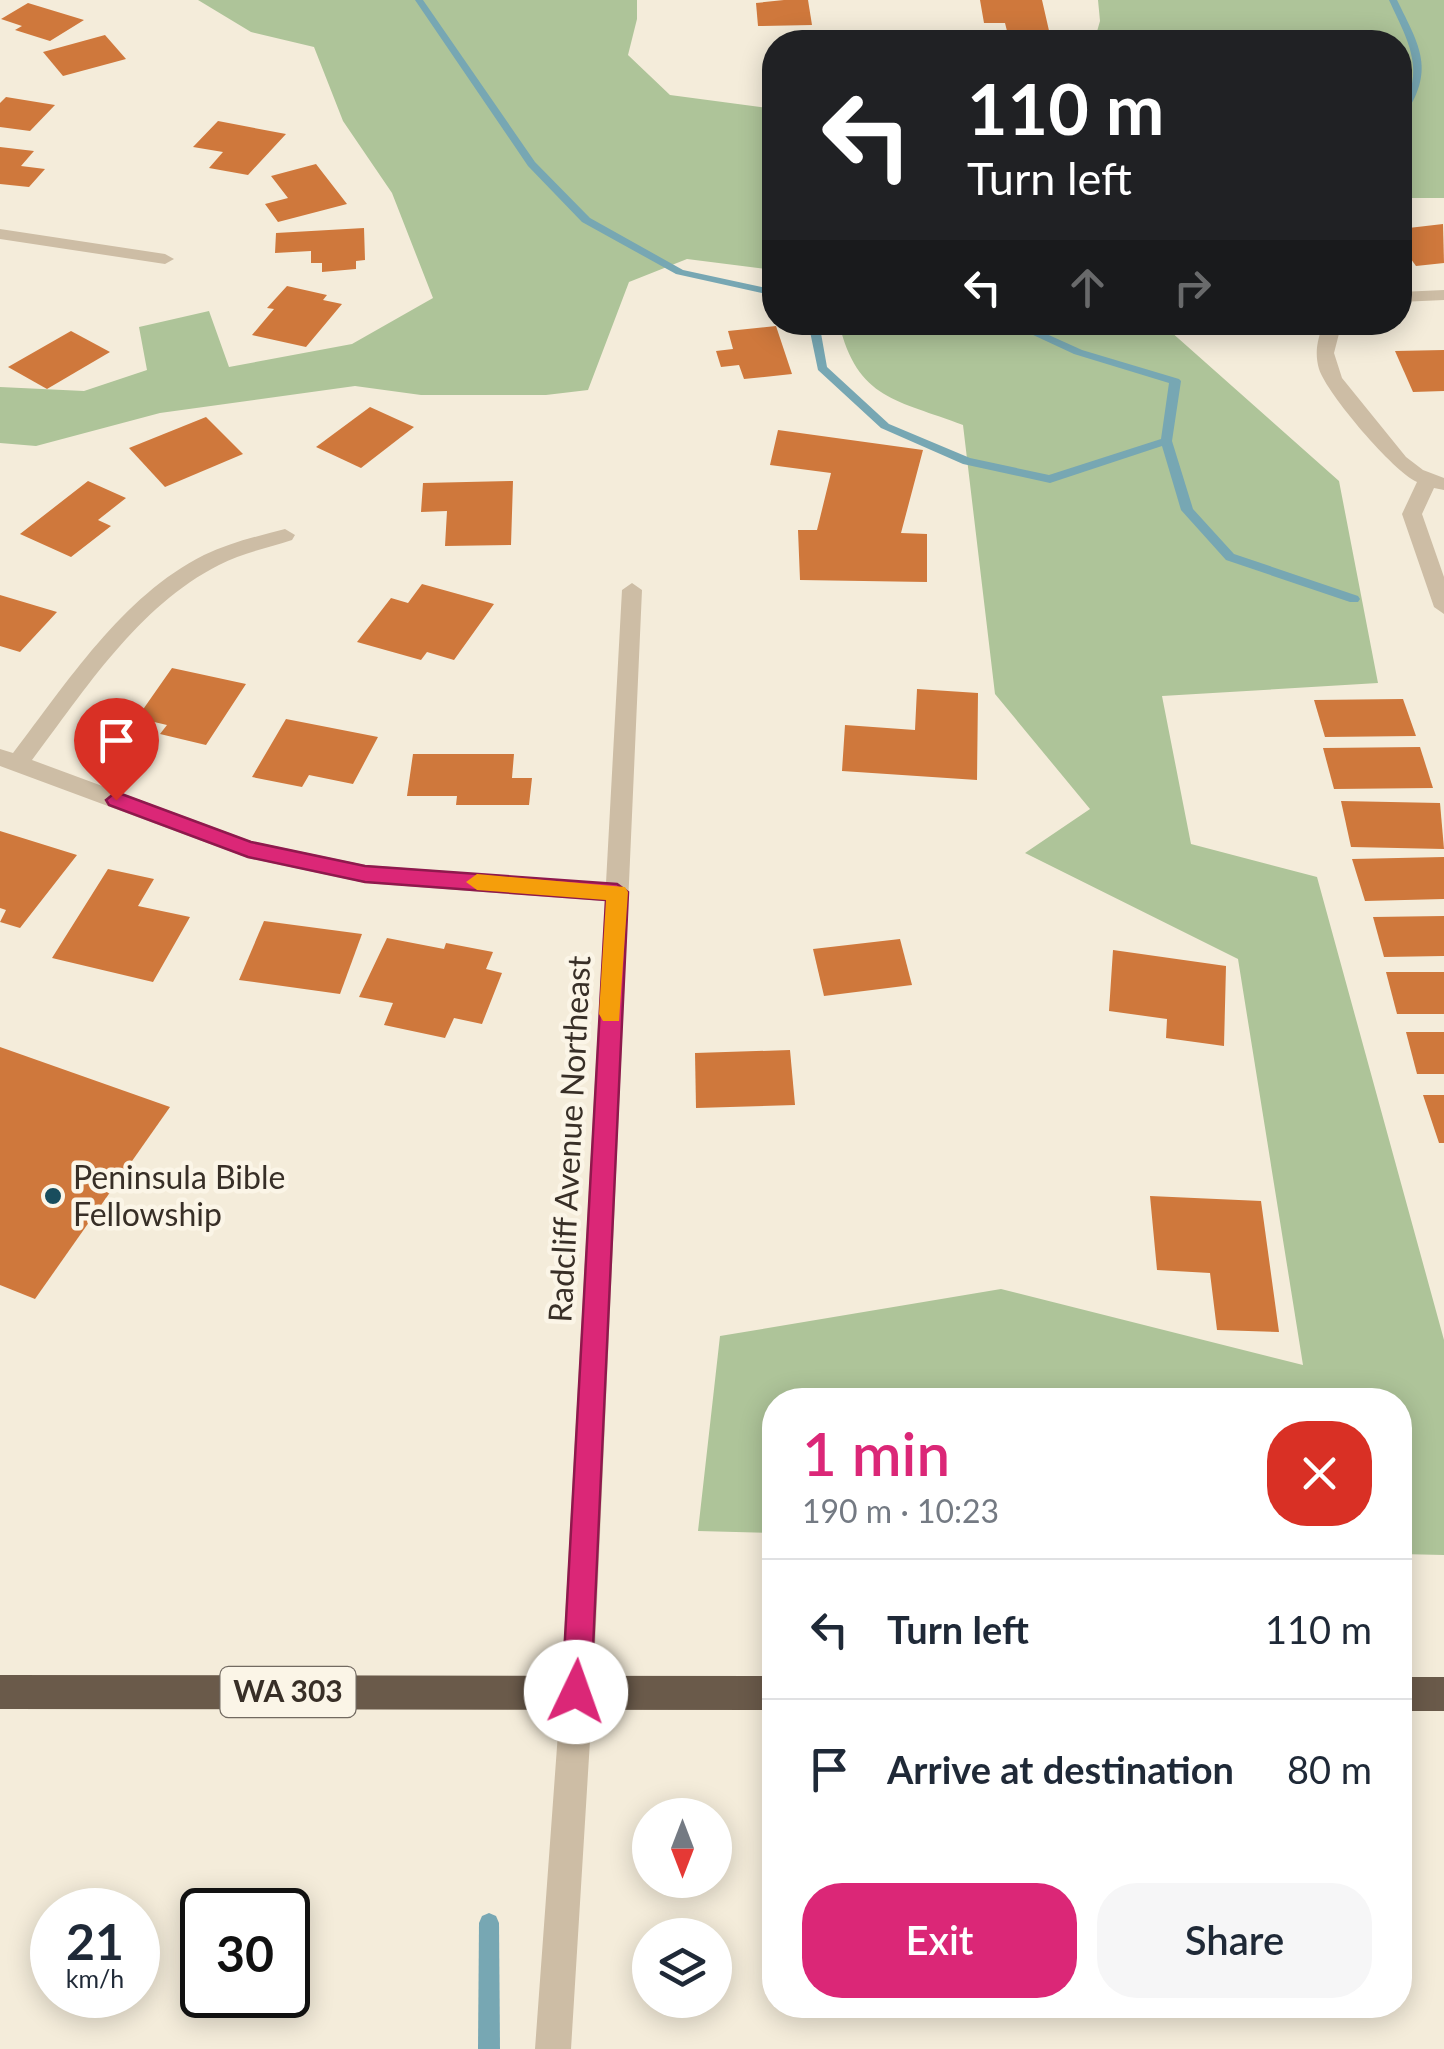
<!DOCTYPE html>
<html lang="en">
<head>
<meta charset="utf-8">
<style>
	body { margin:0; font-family:Lato,sans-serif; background:#f6f6f7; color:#1f2937; height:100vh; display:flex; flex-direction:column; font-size:38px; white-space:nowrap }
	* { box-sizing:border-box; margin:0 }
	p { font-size:32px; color:#747a83 }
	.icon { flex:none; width:55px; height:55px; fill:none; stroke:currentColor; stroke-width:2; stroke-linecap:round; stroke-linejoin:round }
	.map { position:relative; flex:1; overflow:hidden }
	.drawer { position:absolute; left:762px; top:1388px; width:650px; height:630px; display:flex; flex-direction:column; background:#fff; border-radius:40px; box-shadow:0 5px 25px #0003 }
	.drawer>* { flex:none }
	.hud { position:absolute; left:762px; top:30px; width:650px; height:305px; border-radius:40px; box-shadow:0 5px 25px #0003; background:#202124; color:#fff; overflow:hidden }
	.needle { width:65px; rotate:180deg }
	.controls { position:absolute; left:632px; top:1798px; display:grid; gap:20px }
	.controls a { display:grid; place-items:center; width:100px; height:100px; border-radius:50%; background:#fff; box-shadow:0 5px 25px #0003; font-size:50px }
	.speed { position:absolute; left:30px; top:1888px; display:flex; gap:20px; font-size:50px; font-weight:700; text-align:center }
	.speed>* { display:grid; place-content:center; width:130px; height:130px; border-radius:50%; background:#fff; box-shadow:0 5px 25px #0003; line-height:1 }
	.speed small { font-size:25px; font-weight:400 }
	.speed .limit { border:5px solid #111; border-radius:15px; background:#fff; color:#111 }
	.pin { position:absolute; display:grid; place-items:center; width:85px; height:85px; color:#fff; margin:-102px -42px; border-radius:50% 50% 50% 0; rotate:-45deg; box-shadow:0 0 10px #0007 }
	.pin .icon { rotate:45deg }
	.me { position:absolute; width:110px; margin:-55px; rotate:3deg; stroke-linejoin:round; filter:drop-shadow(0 0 8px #0008) }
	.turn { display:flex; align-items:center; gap:35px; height:210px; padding:0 40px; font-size:45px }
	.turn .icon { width:130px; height:130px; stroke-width:2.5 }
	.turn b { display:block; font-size:70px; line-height:85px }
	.lanes { display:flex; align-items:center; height:95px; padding:0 40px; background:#0003; justify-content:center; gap:50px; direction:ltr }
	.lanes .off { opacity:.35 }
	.round { display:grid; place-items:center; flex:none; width:105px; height:105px; border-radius:40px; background:#f6f6f7 }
	.overview { display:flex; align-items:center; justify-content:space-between; height:170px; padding:0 40px }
	h1 { font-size:60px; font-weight:600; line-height:75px; color:#db2777 }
	.action { display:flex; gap:20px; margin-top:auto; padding:20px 40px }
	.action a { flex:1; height:115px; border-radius:40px; background:#db2777; color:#fff; font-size:40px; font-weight:600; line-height:115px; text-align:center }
	.action a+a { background:#f6f6f7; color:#1f2937 }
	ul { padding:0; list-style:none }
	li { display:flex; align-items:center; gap:30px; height:140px; padding:0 40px; border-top:2px solid #e0e1e3 }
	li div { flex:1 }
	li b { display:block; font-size:38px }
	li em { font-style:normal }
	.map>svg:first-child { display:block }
	.green { fill:#aec499 }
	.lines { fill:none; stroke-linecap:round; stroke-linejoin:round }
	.stream { fill:#77a7b3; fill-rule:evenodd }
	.building { fill:#cf783c }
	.minor { fill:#cdbda5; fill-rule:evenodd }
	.trunk { fill:#6a5a4a; fill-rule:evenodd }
	.route { fill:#db2777; stroke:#8e194d; stroke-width:2.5 }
	.slow { fill:#f59e0b }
	.poi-dot { fill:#194d5d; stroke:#fbf5e7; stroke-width:4 }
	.labels { text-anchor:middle; stroke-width:9; stroke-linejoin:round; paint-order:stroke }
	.shield { fill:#fbf5e7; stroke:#726a61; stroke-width:2.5 }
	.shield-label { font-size:30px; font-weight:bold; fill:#382f27 }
	.street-label { font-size:32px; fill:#382f27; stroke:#fbf5e7 }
	.poi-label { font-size:32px; fill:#382f27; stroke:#fbf5e7; text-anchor:start }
</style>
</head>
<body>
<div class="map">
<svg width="1444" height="2049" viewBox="0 0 1444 2049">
	<rect width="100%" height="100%" fill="#f4ecda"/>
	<g class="green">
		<path d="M198,0h439v19l-9,36 42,40 105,14v161l-88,-11 -58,23 -41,108 -42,5h-125l-66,-9 -195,27 -124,33 -36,-3v-56l84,4 63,-21 -8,-43 70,-16 20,56 123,-23 81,-46 -41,-105 -49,-72 -29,-74 -63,-15z"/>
		<path d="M1098,0h346v198h-44v-156h-306l6,-21z"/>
		<path d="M839,323h322l178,158 39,202 -216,13 29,148 126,33 127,463v215l-44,-1v-154h-625v133l-77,-2 22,-195 281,-47 302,76 -65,-406 -213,-106 65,-44 -95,-115 -32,-269c-65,-25 -106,-25 -124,-102z"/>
	</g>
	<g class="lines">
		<g class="stream">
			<path d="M415,0h8l112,162 55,56 93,52 92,20v6l-99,-22 -94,-52 -54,-56z"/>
			<path d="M1389,0h8c23,47 39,70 6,118l-3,1c0,-13 8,-19 11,-31 9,-31 -10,-61 -22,-88z"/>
			<path d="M808,322h11l8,45 62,57 81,34 79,17 112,-36 8,-56 -95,-29 -69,-32h15l62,28 97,29 2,2 -9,60 21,68 41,45 124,42 2,3 -2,3h-8l-124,-42 -45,-50 -19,-64 -112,37 -87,-19 -82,-36 -63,-58z"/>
			<path d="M489,1913l7,3 3,7 1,126h-22l1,-126 3,-7z"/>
		</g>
	</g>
	<g class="building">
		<path d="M784,0h24l4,25 -54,1 -2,-23z"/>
		<path d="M980,0h62l8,35h-42l-3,-12h-21z"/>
		<path d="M28,3l56,17 -34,21 -35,-11 7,-4 -21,-7z"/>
		<path d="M105,35l21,24 -63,17 -20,-24z"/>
		<path d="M6,97l49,8 -25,26 -30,-4v-24z"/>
		<path d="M218,121l68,13 -38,41 -39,-7 14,-16 -30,-5z"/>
		<path d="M0,147l34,4 -13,15 24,3 -16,18 -29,-3z"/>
		<path d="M316,164l31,40 -69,18 -13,-18 23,-6 -17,-22z"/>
		<path d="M1443,224l1,39 -28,3 -16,-22v-15z"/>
		<path d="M364,228l1,32 -9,1v8l-34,3v-9h-11v-12l-36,2 1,-20z"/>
		<path d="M287,286l40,9 -4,5 19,4 -36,43 -54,-12 22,-26 -7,-1z"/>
		<path d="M776,326l16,48 -48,5 -5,-14 -18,2 -5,-16 17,-2 -5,-18z"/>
		<path d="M71,331l39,21 -63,37 -39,-22z"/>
		<path d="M1444,350v41l-31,1 -18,-41z"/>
		<path d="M370,407l44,20 -53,41 -45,-21z"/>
		<path d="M206,417l37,37 -78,33 -36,-39z"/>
		<path d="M778,430l145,20 -22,83 26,1v48l-127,-2 -2,-50h19l14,-57 -61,-8z"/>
		<path d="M88,481l38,17 -28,22 13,6 -40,31 -51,-23z"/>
		<path d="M513,481l-2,64 -66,1 2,-35 -26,1 2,-29z"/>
		<path d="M422,584l72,20 -40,56 -27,-8 -6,8 -64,-18 34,-44 17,5z"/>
		<path d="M0,595l57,17 -37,40 -20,-6z"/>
		<path d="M172,668l74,16 -40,61 -46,-11 7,-9 -30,-7z"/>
		<path d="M917,689l61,4 -1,87 -135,-9 3,-46 70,5z"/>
		<path d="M1403,699l13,37 -91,1 -11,-37z"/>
		<path d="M286,719l92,18 -25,47 -44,-9 -7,12 -50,-10z"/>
		<path d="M1420,747l13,41 -99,1 -11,-41z"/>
		<path d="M413,754h101l-2,24h20l-3,27h-73l1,-9h-50z"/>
		<path d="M1341,801l99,2 4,46 -93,-2z"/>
		<path d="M0,831l77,24 -57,73 -20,-6 6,-12 -6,-2z"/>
		<path d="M1444,857v42l-79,2 -13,-42z"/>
		<path d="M108,869l46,10 -16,27 52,11 -37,65 -101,-24z"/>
		<path d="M1444,916v40l-60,1 -11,-40z"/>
		<path d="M264,921l98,13 -22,60 -101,-14z"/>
		<path d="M387,938l57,11 2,-6 47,9 -7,17 16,4 -20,51 -28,-6 -9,20 -61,-13 9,-22 -34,-6z"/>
		<path d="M900,939l12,46 -88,11 -11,-47z"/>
		<path d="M1113,950l113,16 -2,80 -58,-8 1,-19 -58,-8z"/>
		<path d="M1386,972h58v42h-47z"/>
		<path d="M1406,1032h38v42h-27z"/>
		<path d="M0,1047l170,60 -135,192 -35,-14z"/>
		<path d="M790,1050l5,55 -99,3 -1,-55z"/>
		<path d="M1423,1095h21v48h-5z"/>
		<path d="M1150,1196l111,5 18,131 -62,-2 -7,-57 -53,-3z"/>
	</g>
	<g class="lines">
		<g class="minor">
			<path d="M0,229l165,25 9,5 -9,5 -165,-25z"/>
			<path d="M1444,290v10l-44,2v-10z"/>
			<path d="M1324,322h18l-8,31 8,25 64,79 17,13 21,8v12l-10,-2 -12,26 22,63v37l-10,-7 -32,-93 15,-32c-23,-10 -90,-88 -98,-113 -5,-17 -1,-31 5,-47z"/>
			<path d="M285,529l10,6 -3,5c-24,8 -50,13 -73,25 -81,41 -134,125 -187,195l219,81 114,24 241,18 16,-293 10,-7 10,7 -49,1102 -22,357h-36l26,-357 44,-791 -240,-18 -117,-25 -248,-92v-17l13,4c54,-70 109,-157 191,-198 25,-12 54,-19 81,-26z"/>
		</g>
		<g class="trunk">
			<path d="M0,1675l775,1v34l-775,-1z"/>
			<rect x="1400" y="1677" width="44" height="34"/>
		</g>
	</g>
	<path class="route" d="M116,792l135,50 114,24 252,18 11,8 -37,800 -4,10 -11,5 -10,-5 -4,-10 44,-792 -241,-18 -117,-25 -139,-52 -3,-5z"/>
	<path class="slow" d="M477,874l148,13 3,5 -9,129h-16l-4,-7 7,-114 -129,-10 -11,-8z"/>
	<circle class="poi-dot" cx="53" cy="1196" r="10"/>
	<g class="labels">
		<rect class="shield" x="220.5" y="1667" width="135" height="50" rx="8"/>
		<g class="shield-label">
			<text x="288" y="1702">WA 303</text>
		</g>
		<g class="street-label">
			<text transform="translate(570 1139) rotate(-87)" y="11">Radcliff Avenue Northeast</text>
		</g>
		<g class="poi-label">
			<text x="73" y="1189">Peninsula Bible<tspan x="73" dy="37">Fellowship</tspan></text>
		</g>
	</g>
</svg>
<div class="controls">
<a><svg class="needle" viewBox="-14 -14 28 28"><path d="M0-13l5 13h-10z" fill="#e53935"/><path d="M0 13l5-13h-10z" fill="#747a83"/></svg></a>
<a><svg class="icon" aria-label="layers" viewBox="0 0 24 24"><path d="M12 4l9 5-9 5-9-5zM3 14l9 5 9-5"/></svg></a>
</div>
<div class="speed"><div>21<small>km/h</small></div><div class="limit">30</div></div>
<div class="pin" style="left:116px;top:800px;background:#d93025"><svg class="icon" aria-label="arrive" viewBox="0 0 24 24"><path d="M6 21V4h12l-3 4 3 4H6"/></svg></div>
<svg class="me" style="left:576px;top:1692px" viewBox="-20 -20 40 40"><circle r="19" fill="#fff"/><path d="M0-13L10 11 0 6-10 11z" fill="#db2777"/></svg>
<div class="hud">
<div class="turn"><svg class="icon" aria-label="left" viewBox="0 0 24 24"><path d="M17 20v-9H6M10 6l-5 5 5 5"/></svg><div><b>110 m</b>Turn left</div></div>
<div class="lanes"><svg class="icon" aria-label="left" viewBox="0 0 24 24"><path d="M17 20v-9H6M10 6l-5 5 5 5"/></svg><svg class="icon off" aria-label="ahead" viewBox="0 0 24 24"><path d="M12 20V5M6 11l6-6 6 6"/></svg><svg class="icon off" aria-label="right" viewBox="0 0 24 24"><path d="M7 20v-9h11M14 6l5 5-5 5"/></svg></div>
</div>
<section class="drawer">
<div class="overview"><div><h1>1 min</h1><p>190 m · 10:23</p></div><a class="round" style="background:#d93025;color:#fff"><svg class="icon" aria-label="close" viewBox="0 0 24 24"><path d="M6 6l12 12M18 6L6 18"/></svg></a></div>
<ul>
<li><svg class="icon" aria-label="left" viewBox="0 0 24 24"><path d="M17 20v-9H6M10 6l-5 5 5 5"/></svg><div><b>Turn left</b></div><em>110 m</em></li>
<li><svg class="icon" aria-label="arrive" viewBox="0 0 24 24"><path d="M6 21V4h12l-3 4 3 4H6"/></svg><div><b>Arrive at destination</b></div><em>80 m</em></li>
</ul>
<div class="action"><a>Exit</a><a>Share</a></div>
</section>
</div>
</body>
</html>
